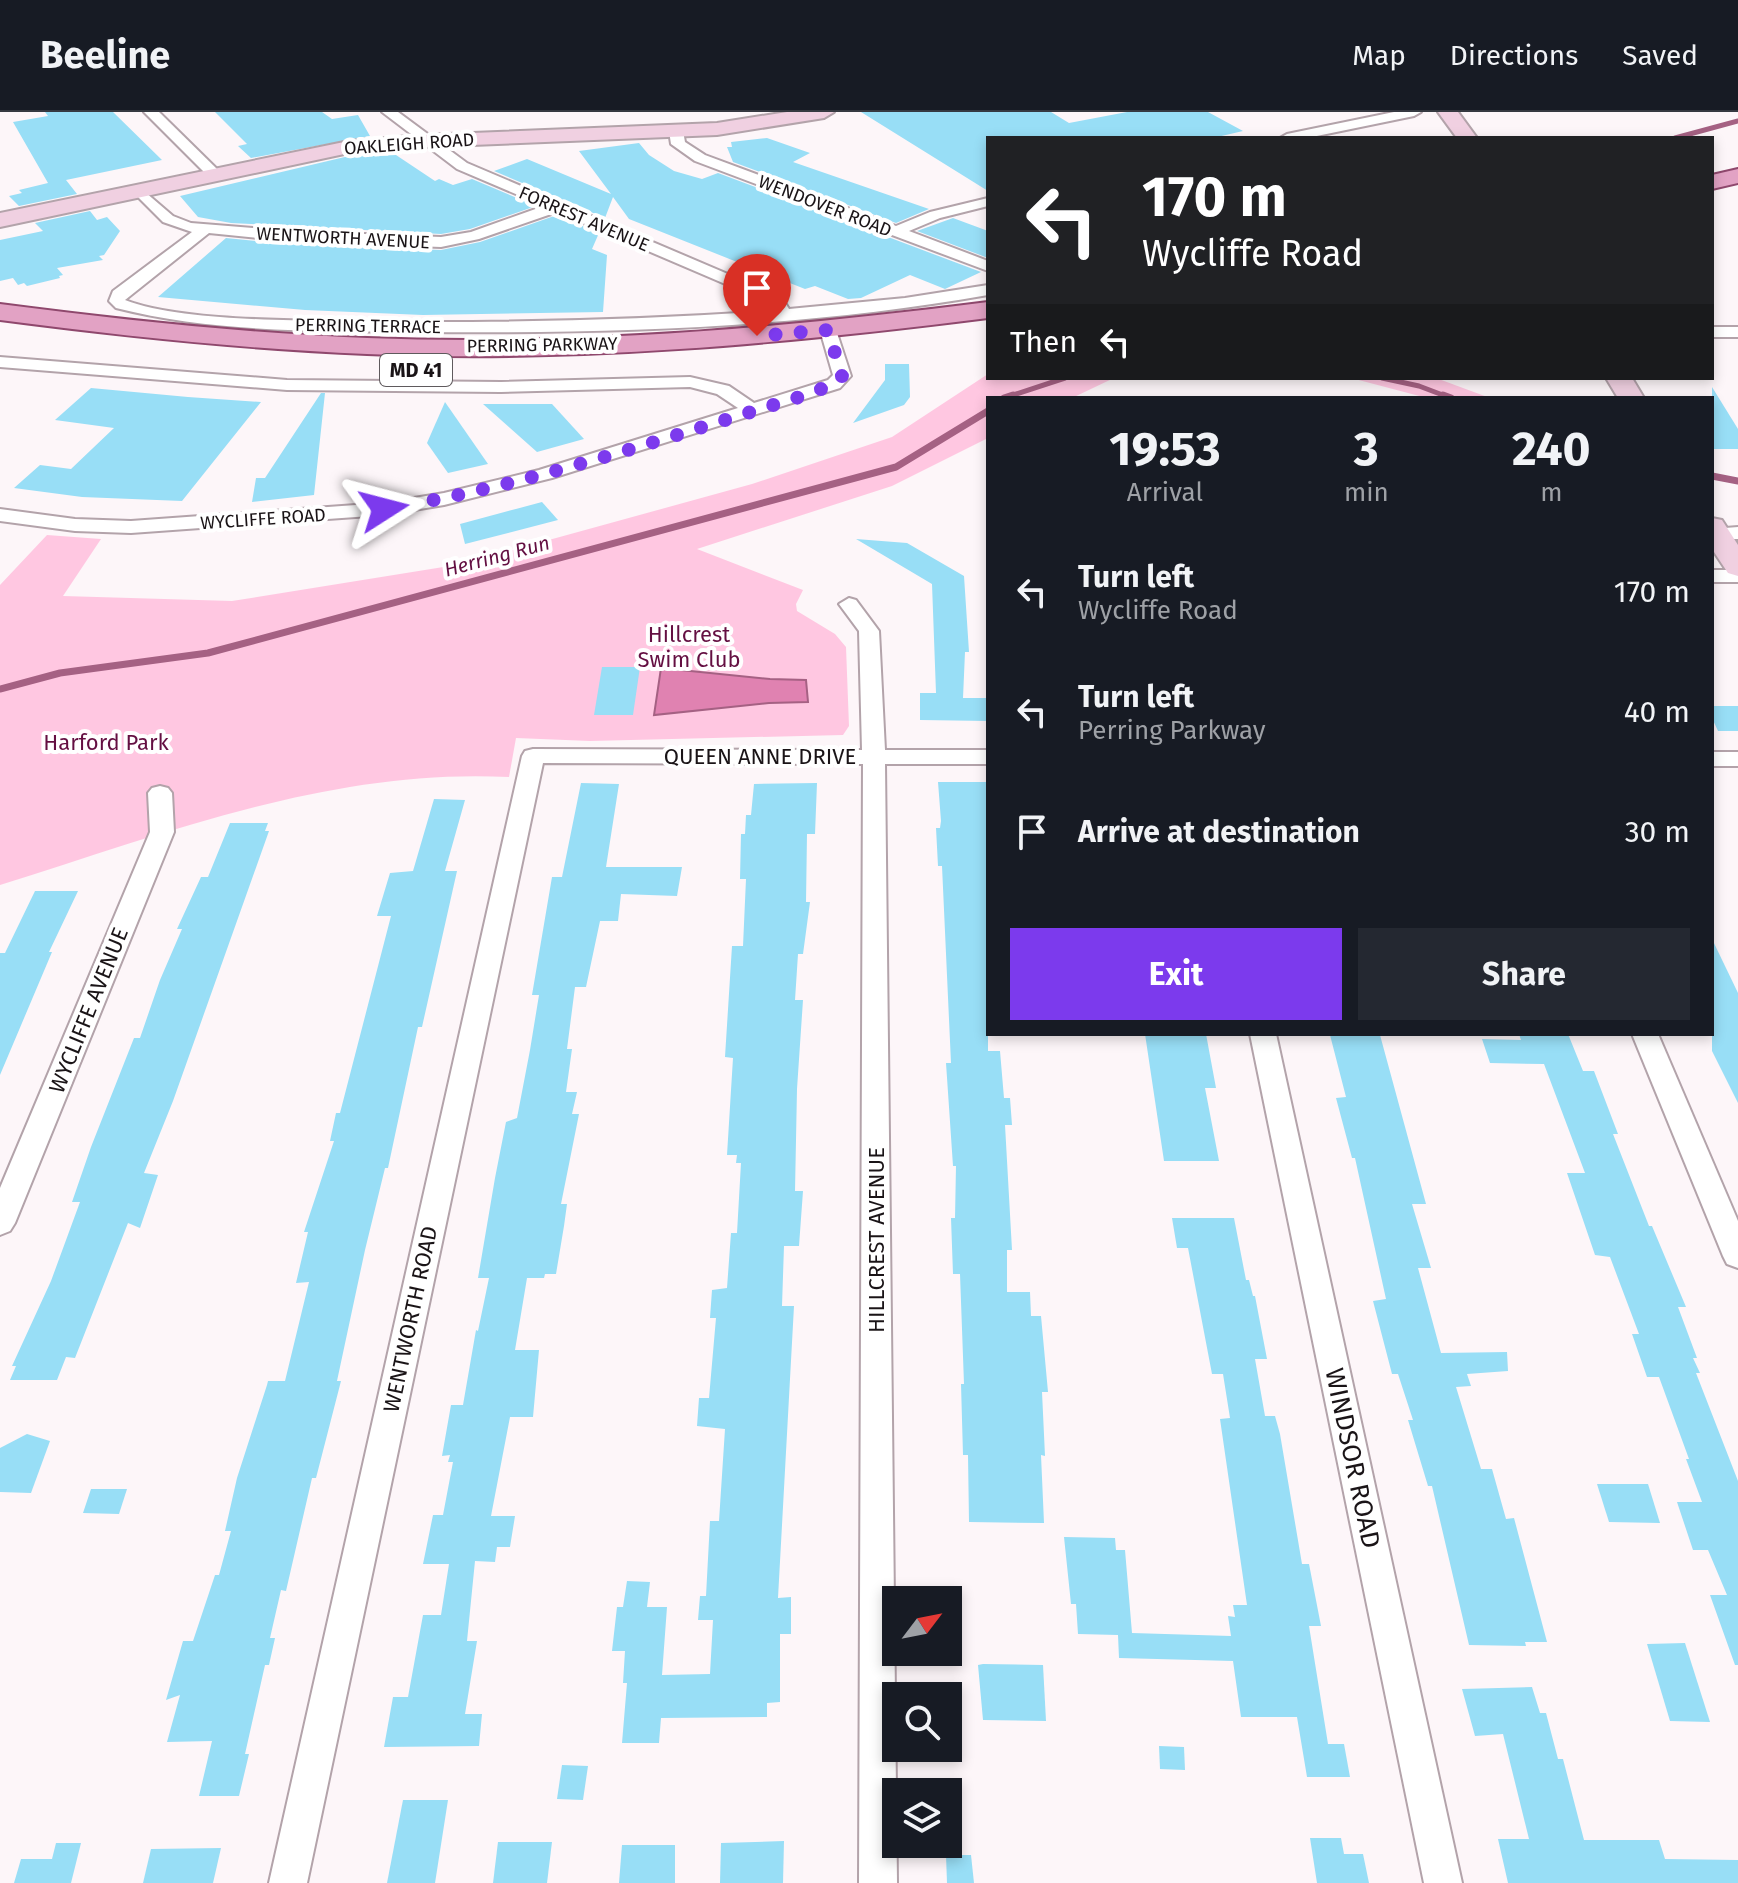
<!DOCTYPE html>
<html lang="en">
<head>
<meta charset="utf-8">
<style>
	body { margin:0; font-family:"Fira Sans",sans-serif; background:#242831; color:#f1f3f6; height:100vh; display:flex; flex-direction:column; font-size:30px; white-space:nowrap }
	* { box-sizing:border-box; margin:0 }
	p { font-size:26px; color:#9ea1a6 }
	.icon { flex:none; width:44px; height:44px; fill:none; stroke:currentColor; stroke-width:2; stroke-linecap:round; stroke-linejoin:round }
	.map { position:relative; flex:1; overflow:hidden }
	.details { position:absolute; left:986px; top:284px; width:728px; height:640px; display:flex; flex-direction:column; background:#171b24; border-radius:0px; box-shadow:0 4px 12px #0003 }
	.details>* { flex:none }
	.banner { position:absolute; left:986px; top:24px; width:728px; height:244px; border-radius:0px; box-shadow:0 4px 12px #0003; background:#202124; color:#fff; overflow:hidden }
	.needle { width:52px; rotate:58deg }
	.fabs { position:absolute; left:882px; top:1474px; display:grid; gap:16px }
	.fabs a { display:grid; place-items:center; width:80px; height:80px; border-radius:0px; background:#171b24; box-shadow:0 4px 12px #0003; font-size:40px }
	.pin { position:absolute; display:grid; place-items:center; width:68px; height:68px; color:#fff; margin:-82px -34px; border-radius:50% 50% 50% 0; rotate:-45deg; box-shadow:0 0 8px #0007 }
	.pin .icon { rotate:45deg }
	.me { position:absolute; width:88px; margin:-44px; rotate:81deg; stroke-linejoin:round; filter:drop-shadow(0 0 6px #0008) }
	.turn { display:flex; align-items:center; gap:28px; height:168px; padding:0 24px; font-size:36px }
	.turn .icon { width:104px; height:104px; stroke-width:2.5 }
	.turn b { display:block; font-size:56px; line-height:68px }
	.then { display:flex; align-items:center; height:76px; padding:0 24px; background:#0003; gap:16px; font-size:30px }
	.eta { display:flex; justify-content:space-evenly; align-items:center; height:136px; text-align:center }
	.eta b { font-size:48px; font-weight:700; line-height:56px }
	.cta { display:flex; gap:16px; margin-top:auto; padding:16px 24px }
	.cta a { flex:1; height:92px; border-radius:0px; background:#7c3aed; color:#fff; font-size:32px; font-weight:700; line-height:92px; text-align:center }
	.cta a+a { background:#242831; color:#f1f3f6 }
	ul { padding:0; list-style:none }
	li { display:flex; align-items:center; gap:24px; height:120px; padding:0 24px }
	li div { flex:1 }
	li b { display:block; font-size:30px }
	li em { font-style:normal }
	header { display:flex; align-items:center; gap:48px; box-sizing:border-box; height:112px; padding:0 40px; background:#171b24; border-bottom:2px solid #363941 }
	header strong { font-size:38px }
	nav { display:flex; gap:44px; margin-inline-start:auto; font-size:28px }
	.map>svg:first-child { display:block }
	.green { fill:#ffc7e1 }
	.water { fill:#e082b1; stroke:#a56183; stroke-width:2 }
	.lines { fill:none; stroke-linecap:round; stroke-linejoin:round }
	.stream-far1 { stroke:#a56183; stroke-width:5 }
	.stream { stroke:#a56183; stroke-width:7 }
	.building { fill:#98def6 }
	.street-casing { stroke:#b3a3aa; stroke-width:4 }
	.secondary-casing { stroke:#b3a3aa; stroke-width:4 }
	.primary-casing { stroke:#8f486d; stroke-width:4 }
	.street { fill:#fff; fill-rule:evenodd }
	.secondary { fill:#f0d0e1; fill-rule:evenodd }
	.primary { fill:#e2a2c4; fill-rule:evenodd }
	.route { stroke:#7c3aed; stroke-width:14; stroke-dasharray:0 25.2 }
	.labels { text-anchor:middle; stroke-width:8; stroke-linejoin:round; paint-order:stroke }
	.far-street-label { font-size:18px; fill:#1a1417; stroke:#fff }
	.shield { fill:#fff; stroke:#5f5a5d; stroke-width:2 }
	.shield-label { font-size:20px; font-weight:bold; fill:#1a1417 }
	.far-water-label { font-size:20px; font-style:italic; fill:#630f42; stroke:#fff }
	.park-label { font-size:22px; fill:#640f42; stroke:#fff }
	.street-label { font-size:22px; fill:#1a1417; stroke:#fff }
	.near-street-label { font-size:26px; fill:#1a1417; stroke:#fff }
</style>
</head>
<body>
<header>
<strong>Beeline</strong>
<nav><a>Map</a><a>Directions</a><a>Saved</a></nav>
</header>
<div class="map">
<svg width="1738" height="1771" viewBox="0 0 1738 1771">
	<rect width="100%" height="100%" fill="#fdf6f9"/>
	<g class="green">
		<path d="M988,262v4h126l-42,20h-84v40l-96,48 -195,63 106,41 -7,14 1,7 38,23 11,13 3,79 -6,9 -253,6 -74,-3 -7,39c-177,-9 -343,56 -509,108v-300l47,-50 54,4 -38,57 169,5 230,-37 290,-80 140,-47z"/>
		<path d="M1351,266h85l54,20h-63z"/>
	</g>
	<path class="water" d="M661,556l109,11 36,1 2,22 -39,1 -115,12z"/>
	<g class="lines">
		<g class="stream-far1">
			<path d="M1675,26l63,-17"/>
			<path d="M1382,266l37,8 29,11"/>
			<path d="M1007,285l58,-19"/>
		</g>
		<g class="stream">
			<path d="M1443,283l8,3"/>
			<path d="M1004,286l9,-3"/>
			<path d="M1712,364l26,5"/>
			<path d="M0,577l60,-16 148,-20 688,-186 92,-56"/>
		</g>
	</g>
	<g class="building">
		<path d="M45,0h68l49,48 -96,20 11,14 -58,12 -10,-10 13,-3 -3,-3 29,-7 -35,-61 35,-6z"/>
		<path d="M215,0h107l10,7 26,-4 12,21 -119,22 -13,-12 9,-2z"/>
		<path d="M861,0h190l18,11 58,-11h81l35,19 -30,7h-225v53z"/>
		<path d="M767,26l43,15 -17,9 136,47 -33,14 -163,-61 -6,-15h5l-1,-5z"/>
		<path d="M639,31l10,12 25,16 28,8 16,-6 263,99 -36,17 -35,-14 -49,23 -13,1 -33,-13 -10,3 -176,-70 -16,-22 -8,21 -111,-47 33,-12 84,35 -32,-43z"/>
		<path d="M393,41l42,28 4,-2 14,6 19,-6 64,27 -66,23 -29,5 -210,-11 -33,-6 -18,-21 169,-40z"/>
		<path d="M90,99l7,9 10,-3 13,14 -16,24 -5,1 4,4 -46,8 6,7 -4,1 1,2 -33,8 -3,-3 -6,2 -5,-7 -13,3v-41l43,-9 -8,-8z"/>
		<path d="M557,103l42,18 -7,16 15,6 -4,57 -180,3 -118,-5 -147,-13 68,-59 62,6 153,6 39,-8z"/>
		<path d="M953,106l35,13v27l-71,-27z"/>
		<path d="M885,252h24l1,33 -6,8 -51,18 32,-43z"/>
		<path d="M1712,275l26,42v20h-26z"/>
		<path d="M91,276l97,9 73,5 -79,99 -100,-4 -68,-9 26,-23 31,4 43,-41 -59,-8z"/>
		<path d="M321,281h4l-11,102 -62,7 4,-24h9z"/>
		<path d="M445,290l43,62 -40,9 -21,-30z"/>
		<path d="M483,292h69l32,35 -47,13z"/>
		<path d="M542,390l16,18 -93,24 -5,-20z"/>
		<path d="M856,427l51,4 57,33 5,76h-4l-2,46h25v23l-68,-1v-27h16l-4,-109z"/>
		<path d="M602,555h38l-7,48h-39z"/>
		<path d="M1712,594h26v25h-20l-6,-13z"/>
		<path d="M938,670h50v269h12l4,47h6l2,27h-7l7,125h-5v42h23l1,24h10l7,76h-6l3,64 -4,-1 3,68 -75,-1 -1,-67h-5l-2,-71h3l-4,-110h-7l-2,-56h4l1,-52h-3l-7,-103h5l-9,-197h-4l-2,-38h4l1,-7z"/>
		<path d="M581,671l38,1 -13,83h76l-5,29 -56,-2 -3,27h-18l-14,66h-11l-8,62h5l-6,43h11l-5,22h7l-18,90h6l-3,22 -8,48h-11l-1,4h-17l-12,72h24l-6,67h-23l-19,99h24l-5,31h-13l-2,15 -20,-1 -8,80h10l-12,73h17l-3,32 -95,1 9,-50h15l15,-82h18l8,-51h-26l10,-49h10l10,-53h-5l2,-7 -8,1 9,-51h12l13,-75 2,1 11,-53h-11l17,-100 11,-56 11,-4 13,-68 9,-55h-7l20,-118h10z"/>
		<path d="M817,671l-2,51h-8l-1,68h4l-7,52h-5l-3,46h8l-6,89 -2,102h8l-4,55h-15l-2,60h12l-16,292 13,-1v37h-11v68l-13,1v14l-106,1 -2,25h-37l5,-60h-4l2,-32h-13l5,-44h6l4,-26 23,1 -3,25h20l-5,68 48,-1 3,-54h-15l2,-24h6l4,-75h9l6,-92 -28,-3 2,-28h10l7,-80h-6l2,-28 15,-2 4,-55h6l4,-70h-5l1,-8h-10l6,-97 -8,-1 7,-111h11l3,-67h-6l1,-45h4l1,-19h5l3,-31z"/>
		<path d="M434,687l31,1 -20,71h12l-35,156h-4l-30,141h-3l-20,82 -28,131h4l-25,97h-4l-26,113 -5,-1 -11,48h5l-6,27h-4l-20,89h4l-10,42h-40l13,-55 -45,1 13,-47 -14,5 17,-59h10l22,-66h4l12,-44h-6l12,-53 30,-93 1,-4h17l24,-99 -13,1 12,-51h-4l30,-91h-4l6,-28h4l51,-197h-14l13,-43 23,-2z"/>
		<path d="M230,711h38l-3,8h4l-96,270 -29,72 14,2 -18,53 -12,-5 -53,135 -9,-1 -9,23h-47l6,-14h-4l39,-85 29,-79h-8l19,-55 43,-109h6l20,-58 22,-51h-5l24,-52h7z"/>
		<path d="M35,779h43l-29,61h3l-52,123v-122h5z"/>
		<path d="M1712,827l26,54v110l-26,-52z"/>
		<path d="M1145,922h61l10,54h-11l14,73h-55z"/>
		<path d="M1519,922h49l15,37h11l24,63h-5l36,92h3l34,81h-8l19,51h-4l7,15h-4l42,108v184h-3l-25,-70h17l-19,-45h-15l-16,-48h25l-16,-43h3l-30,-82h-12l-15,-43h7l-29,-77 -15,-2 -28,-82h18l-41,-109 -54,-1 -8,-24 39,1z"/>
		<path d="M1330,923h50l46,169h-14l19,64h-13l23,85 66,-1 1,19 -41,3 4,12 -15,1 25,82h11l14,50 8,-1 33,124h-22l1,4 -57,-1 -37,-159h-4l-20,-66h5l-15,-46h-6l-19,-73 13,-2 -31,-141h-3l-16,-60 10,-1z"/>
		<path d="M1172,1106h62l12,62h3l4,16h2l12,63h-12l10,57h10l5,18 22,130h7l12,62h-12l19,118h16l6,33h-43l-10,-60h-56l-8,-56 -114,-3 -1,-23 -40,-1 -2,-30h-5l-7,-67 51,1 1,12h9l7,83 99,3 -3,-20 7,1 -2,-12h14l-27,-186 10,-1 -7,-44h-11l-24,-126h-11z"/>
		<path d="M27,1322l23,7 -19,52 -31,-1v-44z"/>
		<path d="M1597,1372h51l12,39 -51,-1z"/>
		<path d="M91,1377h36l-8,25 -36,-1z"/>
		<path d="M1685,1531l25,79 -40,-1 -23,-77z"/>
		<path d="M983,1552l60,1 3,56 -63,-1 -5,-55z"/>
		<path d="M1532,1575l8,26h6l12,46h5l21,81h75l6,19 73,1v23h-230l-10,-44h31l-26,-105 -28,2 -13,-47z"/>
		<path d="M1159,1634l25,1 1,23 -25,-1z"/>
		<path d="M562,1653l26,1 -5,34 -26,-1z"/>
		<path d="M403,1688h45l-13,83h-48z"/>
		<path d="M1310,1726h31l3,16h19l6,29h-52z"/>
		<path d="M784,1729l-1,42h-63l1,-40z"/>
		<path d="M498,1730h54l-5,41h-54z"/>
		<path d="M56,1731h25l-10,40h-57l7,-24h31z"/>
		<path d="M622,1733h53v38h-56z"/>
		<path d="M221,1736l-8,35h-70l8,-34z"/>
		<path d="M946,1743h25l3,28h-27z"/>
	</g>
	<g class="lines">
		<g class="street-casing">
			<g id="street">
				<path d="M144,0h15l60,59v6h-10z"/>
				<path d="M382,0h16l69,51 296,126 21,12 5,8 116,-11 83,-13v10c-187,33 -380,39 -569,37 -101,-1 -204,1 -303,-24l-7,-7 4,-10 79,-59 -29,-10 -32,-32 7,-4 35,30 18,7 97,8 153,6 30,-5 73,-26 -87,-37zM557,100l194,83 22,16c-149,10 -299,13 -449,10 -53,-1 -150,-2 -199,-21l84,-67 79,8 153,6 38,-8z"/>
				<path d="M1394,0h27l-7,4 -107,22h-27l7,-4z"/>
				<path d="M676,15l7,4 2,11 20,13 191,71 34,-14 58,-14v8l-48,12 -31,13 79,30v10l-293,-110 -24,-17 -2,-13z"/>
				<path d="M828,213l8,5 15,46 -11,12 -288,90 -108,27 -60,10 -253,18 -56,-2 -75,-10v-12l75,10 56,2 253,-18 60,-10 95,-23 199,-62 -21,-14 -27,-7 -189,5 -214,-2 -287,-23v-10l287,23 214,2 189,-5 39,9 25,17 74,-23 5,-5 -13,-45z"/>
				<rect x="1712" y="215" width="26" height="10"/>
				<path d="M1738,415v12h-26v-10z"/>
				<rect x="1712" y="458" width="26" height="12"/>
				<path d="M849,486l7,2 23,31 6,119h103v14h-103l12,1119h-38l4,-1119 -320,-1 -236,1120h-38l253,-1127 3,-5 8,-2 329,1 -3,-119 -20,-27z"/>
				<rect x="1712" y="640" width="26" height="14"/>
				<path d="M160,674l8,2 4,5 2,39 -159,391 -5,8 -10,4v-47l150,-356 -2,-39 4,-5z"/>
				<path d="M1250,922h26l186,849h-38z"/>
				<path d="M1632,922h26l80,187v47l-11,-4 -4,-8z"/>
			</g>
		</g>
		<g class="secondary-casing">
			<g id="secondary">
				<path d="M787,0h47l-10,6 -107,17 -295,12 -73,6 -349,74v-14l349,-72 73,-6 295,-12z"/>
				<path d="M1438,0h20l19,26h-20z"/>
				<path d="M1606,266h26l12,20h-26z"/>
				<path d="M1712,406l10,2 16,25v31l-10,-3 -16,-24z"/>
			</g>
		</g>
		<g class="primary-casing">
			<g id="primary">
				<path d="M1738,57v14l-26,6v-14z"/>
				<path d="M988,190v16c-206,26 -413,45 -621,36 -123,-5 -245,-18 -367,-34v-16c122,16 244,29 367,34 208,8 415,-10 621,-36z"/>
			</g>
		</g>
		<use href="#street" class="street"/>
		<use href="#secondary" class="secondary"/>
		<use href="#primary" class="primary"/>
	</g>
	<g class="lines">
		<path class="route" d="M384,397c144,-23 283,-72 422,-114l28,-11 8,-8 -14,-46 -71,6"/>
	</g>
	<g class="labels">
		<g class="far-street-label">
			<text transform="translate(409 32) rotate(-4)" y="6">OAKLEIGH ROAD</text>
			<text transform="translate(825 94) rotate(21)" y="6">WENDOVER ROAD</text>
			<text transform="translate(584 107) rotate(23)" y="6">FORREST AVENUE</text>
			<text transform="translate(343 126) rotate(3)" y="6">WENTWORTH AVENUE</text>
			<text transform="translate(368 214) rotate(1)" y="6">PERRING TERRACE</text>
			<text transform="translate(542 233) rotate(-1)" y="6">PERRING PARKWAY</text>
			<text transform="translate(263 407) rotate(-4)" y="6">WYCLIFFE ROAD</text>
		</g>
		<rect class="shield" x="380" y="242" width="72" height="32" rx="6"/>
		<g class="shield-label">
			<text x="416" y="265">MD 41</text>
		</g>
		<g class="far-water-label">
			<text transform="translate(497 444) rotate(-15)" y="7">Herring Run</text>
		</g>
		<g class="park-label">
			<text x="689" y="530">Hillcrest<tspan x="689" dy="25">Swim Club</tspan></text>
			<text x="106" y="638">Harford Park</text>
		</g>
		<g class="street-label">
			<text x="760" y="652">QUEEN ANNE DRIVE</text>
			<text transform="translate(88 898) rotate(-68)" y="8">WYCLIFFE AVENUE</text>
			<text transform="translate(876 1128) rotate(-90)" y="8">HILLCREST AVENUE</text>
			<text transform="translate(410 1207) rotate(-78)" y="8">WENTWORTH ROAD</text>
		</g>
		<g class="near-street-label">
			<text transform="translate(1353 1346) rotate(78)" y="9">WINDSOR ROAD</text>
		</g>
	</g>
</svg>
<div class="fabs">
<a><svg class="needle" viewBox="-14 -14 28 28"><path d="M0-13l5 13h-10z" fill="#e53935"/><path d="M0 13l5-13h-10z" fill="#9ea1a6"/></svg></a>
<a><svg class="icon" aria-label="search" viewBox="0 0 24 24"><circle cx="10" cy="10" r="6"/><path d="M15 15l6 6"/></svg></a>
<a><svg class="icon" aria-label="layers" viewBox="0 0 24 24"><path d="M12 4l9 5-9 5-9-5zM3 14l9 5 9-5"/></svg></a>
</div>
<div class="pin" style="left:757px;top:224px;background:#d93025"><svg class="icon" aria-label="arrive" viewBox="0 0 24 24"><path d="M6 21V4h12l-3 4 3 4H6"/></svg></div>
<svg class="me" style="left:384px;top:397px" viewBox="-20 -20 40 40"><path d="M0-17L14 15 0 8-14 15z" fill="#7c3aed" stroke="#fff" stroke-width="4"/></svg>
<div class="banner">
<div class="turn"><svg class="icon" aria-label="left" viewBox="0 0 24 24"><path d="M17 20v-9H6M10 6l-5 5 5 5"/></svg><div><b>170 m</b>Wycliffe Road</div></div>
<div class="then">Then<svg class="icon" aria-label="left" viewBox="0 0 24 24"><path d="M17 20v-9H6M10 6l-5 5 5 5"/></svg></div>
</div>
<section class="details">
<div class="eta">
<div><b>19:53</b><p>Arrival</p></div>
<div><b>3</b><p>min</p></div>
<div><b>240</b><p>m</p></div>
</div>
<ul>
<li><svg class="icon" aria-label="left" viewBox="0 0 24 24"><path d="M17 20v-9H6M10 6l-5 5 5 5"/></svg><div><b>Turn left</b><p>Wycliffe Road</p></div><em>170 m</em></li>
<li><svg class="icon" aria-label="left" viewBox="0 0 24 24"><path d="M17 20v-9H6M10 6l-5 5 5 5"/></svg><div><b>Turn left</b><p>Perring Parkway</p></div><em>40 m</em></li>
<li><svg class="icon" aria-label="arrive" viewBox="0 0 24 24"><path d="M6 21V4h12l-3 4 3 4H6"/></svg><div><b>Arrive at destination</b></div><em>30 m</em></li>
</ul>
<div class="cta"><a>Exit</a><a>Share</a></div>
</section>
</div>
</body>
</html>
